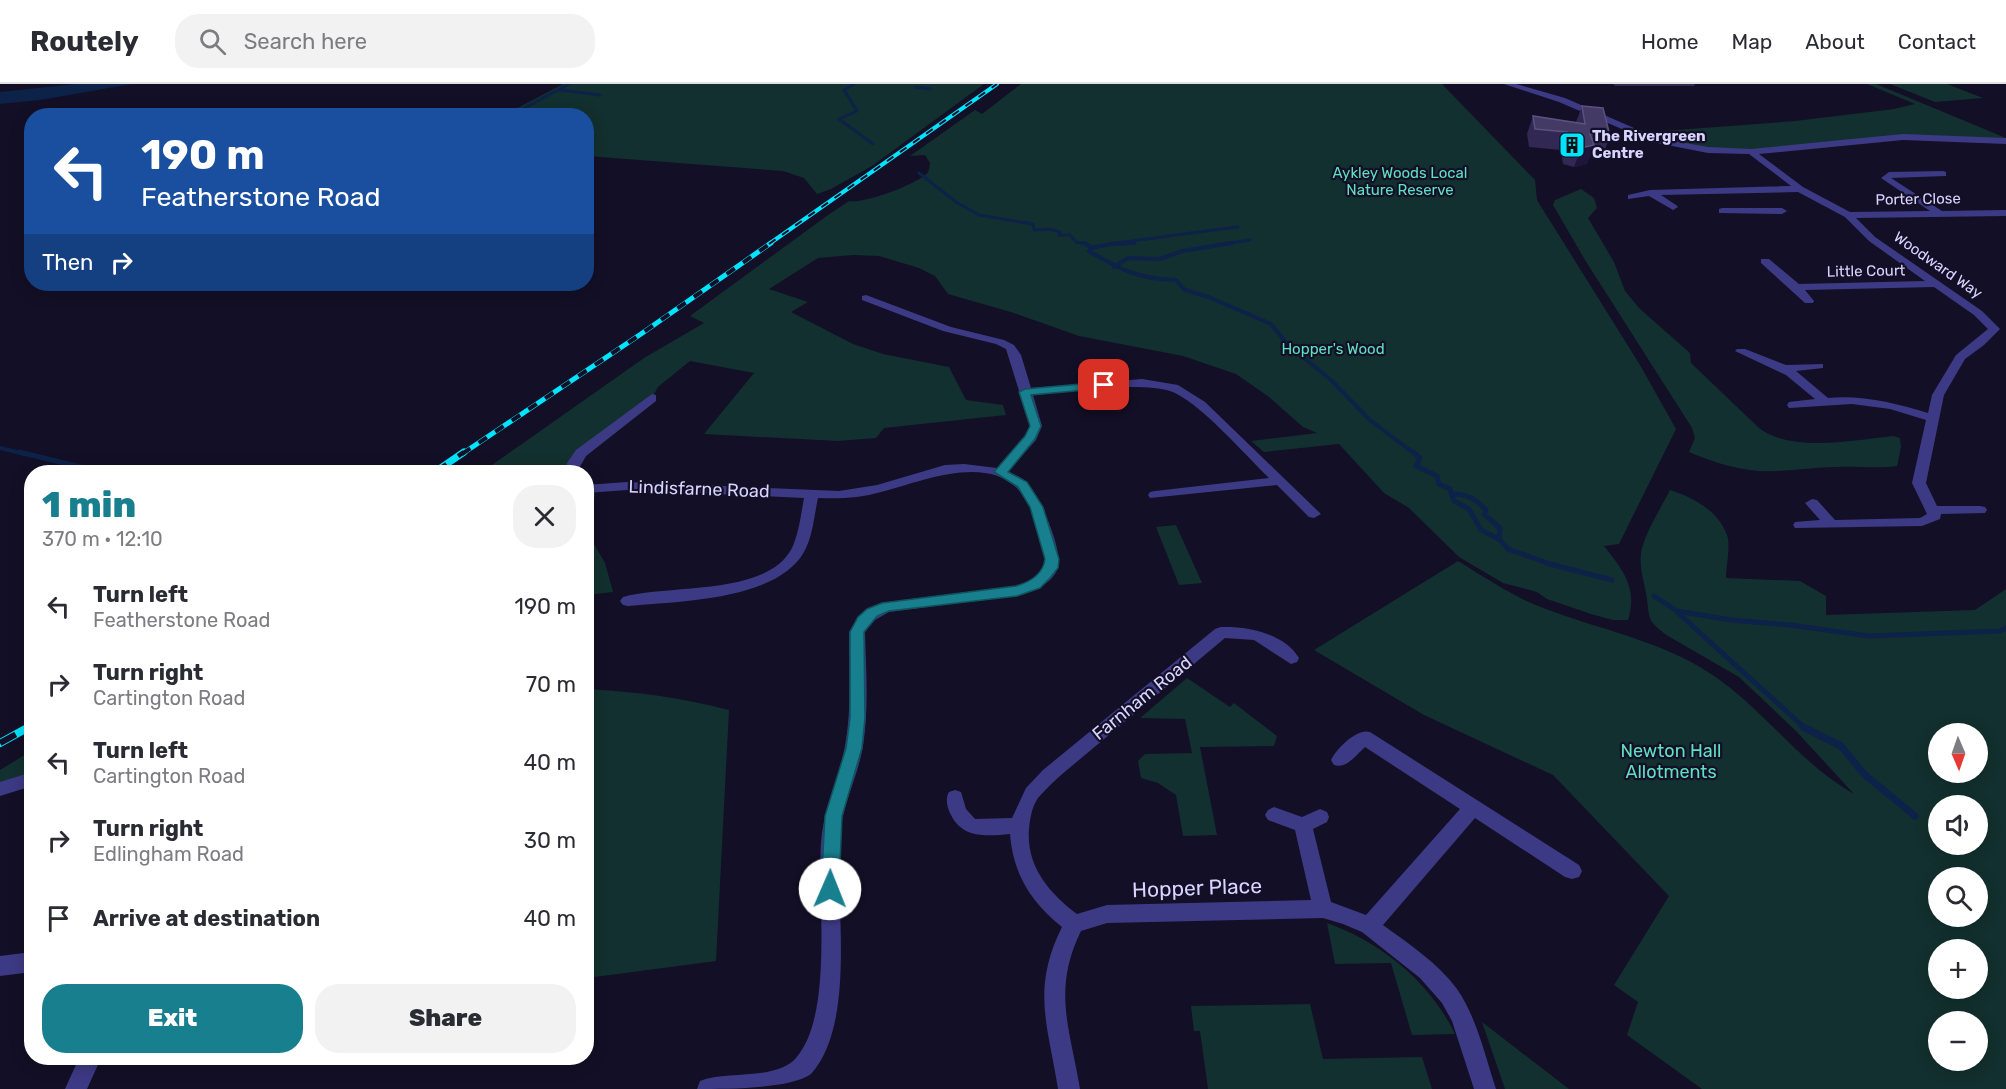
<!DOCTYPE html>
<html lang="en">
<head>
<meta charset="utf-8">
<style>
	body { margin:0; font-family:Rubik,sans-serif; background:#f2f2f3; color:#2b2b33; height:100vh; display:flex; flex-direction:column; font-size:22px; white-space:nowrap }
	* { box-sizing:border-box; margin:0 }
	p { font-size:20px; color:#7c7c81 }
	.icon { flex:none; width:33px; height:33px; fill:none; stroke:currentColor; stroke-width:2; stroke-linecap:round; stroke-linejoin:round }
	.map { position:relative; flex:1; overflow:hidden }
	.details { position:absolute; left:24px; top:381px; width:570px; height:600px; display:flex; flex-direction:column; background:#fff; border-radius:24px; box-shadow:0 3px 15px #0003 }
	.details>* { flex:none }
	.hud { position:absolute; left:24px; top:24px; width:570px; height:183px; border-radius:24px; box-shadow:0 3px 15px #0003; background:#1a4fa0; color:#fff; overflow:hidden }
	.needle { width:39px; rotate:178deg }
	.buttons { position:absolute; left:1928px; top:639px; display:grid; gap:12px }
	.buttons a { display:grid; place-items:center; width:60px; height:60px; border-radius:50%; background:#fff; box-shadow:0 3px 15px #0003; font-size:30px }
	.pin { position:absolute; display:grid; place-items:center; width:51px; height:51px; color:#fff; margin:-26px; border-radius:12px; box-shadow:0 3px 9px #0006 }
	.me { position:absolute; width:66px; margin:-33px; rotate:1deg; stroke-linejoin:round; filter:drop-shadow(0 0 4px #0008) }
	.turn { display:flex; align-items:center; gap:21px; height:126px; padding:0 18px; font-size:27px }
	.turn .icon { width:78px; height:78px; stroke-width:2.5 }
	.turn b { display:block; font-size:42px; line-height:51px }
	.then { display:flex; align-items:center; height:57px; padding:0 18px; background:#0003; gap:12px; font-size:22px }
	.round { display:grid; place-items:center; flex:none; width:63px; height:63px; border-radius:24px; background:#f2f2f3 }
	.headline { display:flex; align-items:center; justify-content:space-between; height:102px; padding:0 18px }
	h1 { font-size:36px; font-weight:800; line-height:45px; color:#187f8f }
	.cta { display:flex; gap:12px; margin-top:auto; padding:12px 18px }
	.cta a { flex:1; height:69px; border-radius:24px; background:#187f8f; color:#fff; font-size:24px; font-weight:800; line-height:69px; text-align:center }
	.cta a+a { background:#f2f2f3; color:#2b2b33 }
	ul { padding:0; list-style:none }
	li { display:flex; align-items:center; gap:18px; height:78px; padding:0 18px }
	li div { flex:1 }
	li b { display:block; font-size:22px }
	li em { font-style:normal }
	header { display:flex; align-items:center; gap:36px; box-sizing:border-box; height:84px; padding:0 30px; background:#fff; border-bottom:2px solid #e1e1e2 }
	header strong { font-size:28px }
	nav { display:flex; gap:33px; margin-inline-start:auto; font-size:21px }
	.search { width:420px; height:54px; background:#f2f2f3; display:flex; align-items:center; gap:15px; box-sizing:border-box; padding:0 21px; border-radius:24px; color:#7c7c81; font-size:22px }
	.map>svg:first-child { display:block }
	.green { fill:#12302f; fill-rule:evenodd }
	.water { fill:#0c2248 }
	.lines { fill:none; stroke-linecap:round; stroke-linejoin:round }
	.stream-far3 { stroke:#0c2248; stroke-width:3 }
	.stream-far2 { stroke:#0c2248; stroke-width:4 }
	.stream-far1 { stroke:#0c2248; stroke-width:5 }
	.stream { stroke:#0c2248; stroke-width:7 }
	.minor { fill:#3d3a85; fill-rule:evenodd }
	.rail-far3-casing { stroke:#00e5ff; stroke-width:4 }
	.rail-far2-casing { stroke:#00e5ff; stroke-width:5 }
	.rail-far1-casing { stroke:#00e5ff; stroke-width:7 }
	.rail-casing { stroke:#00e5ff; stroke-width:8 }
	.rail-far3 { stroke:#130f26; stroke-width:2; stroke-dasharray:8; stroke-linecap:butt }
	.rail-far2 { stroke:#130f26; stroke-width:4; stroke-dasharray:10; stroke-linecap:butt }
	.rail-far1 { stroke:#130f26; stroke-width:4.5; stroke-dasharray:14; stroke-linecap:butt }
	.rail { stroke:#130f26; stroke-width:6; stroke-dasharray:18; stroke-linecap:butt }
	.wall { fill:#312854 }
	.shaded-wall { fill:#1d163a }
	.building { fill:#433a66; stroke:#5a527e; stroke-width:1.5 }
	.route { fill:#187f8f; stroke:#10535d; stroke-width:1.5 }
	.labels { text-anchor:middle; stroke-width:4.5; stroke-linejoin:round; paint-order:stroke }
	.far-poi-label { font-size:15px; font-weight:bold; fill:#d9d4ff; stroke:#130f26; text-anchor:start }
	.far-park-label { font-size:15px; fill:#5fe0c0; stroke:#130f26 }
	.far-street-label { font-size:15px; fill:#d9d4ff; stroke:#130f26 }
	.street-label { font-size:18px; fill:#d9d4ff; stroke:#130f26 }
	.park-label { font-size:18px; fill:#5fe0c0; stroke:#130f26 }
	.near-street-label { font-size:21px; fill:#d9d4ff; stroke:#130f26 }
</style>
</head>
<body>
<header>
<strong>Routely</strong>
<div class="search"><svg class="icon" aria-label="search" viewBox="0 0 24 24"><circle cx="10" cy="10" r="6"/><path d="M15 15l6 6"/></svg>Search here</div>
<nav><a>Home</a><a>Map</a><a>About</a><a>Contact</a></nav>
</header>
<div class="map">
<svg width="2006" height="1005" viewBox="0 0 2006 1005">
	<rect width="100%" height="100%" fill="#130f26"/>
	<g class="green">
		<path d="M563,0h421l-112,82 -41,23 -14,5 -13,-16 -21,-7 -196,-15 -1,-40 -82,-1z"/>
		<path d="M1021,0h421l93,96 2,20 103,165 36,64 -57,115 -15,2c19,24 34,42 24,74h-15l-22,-6 -44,-15 -10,-7 -34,-9 -44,-26 -50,-49 -25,-15 -45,-49 -75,8 -13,-11 66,-8 -14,-6 -34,-30 -33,-23 -53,-18 -104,-20 -65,-23 -66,-19 -13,-18 -16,-8 -40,-12 -26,-1 -35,3 -49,31 39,13 -17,10 62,32 30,10 66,13 17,33 37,5 3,10 -122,13 -8,10 -38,3 -134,-7 50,-61 -64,-12 -32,26 -6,11 -78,65 -3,9h-89l162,-114 60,-35 -14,-7 138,-101 21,-14c12,4 72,-18 79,-29 1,-1 2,-8 2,-9l-5,-8 -15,1 65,-46 7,4z"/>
		<path d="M1867,0h9l130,54v3l-79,-4 -156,13h-63l-72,-17 159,-12 99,-12 21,-5z"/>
		<path d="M1890,0h57l36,14 -48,4z"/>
		<path d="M1581,105l13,9 3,10 -9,10 26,44 11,29 15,18 50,44 1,10 68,65c32,25 96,12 134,8l7,2 1,9 -4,19c-20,3 -39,0 -60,1 -20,0 -39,3 -59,4 -31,2 -61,-7 -89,-19l6,-14 -3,-10 -107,-168 -32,-55 2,-5z"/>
		<path d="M596,403l-7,48 16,28 8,29 -26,3 -1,-106z"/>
		<path d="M1670,406c22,7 48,20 57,45 4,11 -1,31 -1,43l74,3 26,15v19l149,-5 31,-21v500h-304l-75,-54 11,-33 -24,-17 55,-89 -116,-121 -129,-60 -110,-65 144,-89c28,17 57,37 88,48 55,21 116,32 165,65 53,35 88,89 143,120l-58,-63 -57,-54 -71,-41c-18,-13 -19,-15 -21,-37 -2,-15 -8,-30 -6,-46 3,-19 20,-45 29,-63zM1938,650h39v38h-39zM1938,722h39v38h-39zM1938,794h39v38h-39zM1938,866h39v38h-39zM1938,938h39v38h-39z"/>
		<path d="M1176,441l26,58 -23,2 -23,-58z"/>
		<path d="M1187,594l43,29 4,-4 43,33 -3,10 -74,1 17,88 -34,1 -7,-41 -18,-12 -17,-5 -3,-17 7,-7 47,-1 -7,-34 -45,-1z"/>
		<path d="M587,605c51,3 92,8 142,21l-13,251 -129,17z"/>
		<path d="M31,667v28l-31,10v-19z"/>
		<path d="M1327,839c54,19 103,59 128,111l-43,1 -21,-72 -56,1z"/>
		<path d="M1310,920l13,55 99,-2 10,32h-224l-8,-58h-6l-3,-25z"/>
		<path d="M1482,938l87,67h-64z"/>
	</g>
	<path class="water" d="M75,0h57l-92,16 -40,4v-12z"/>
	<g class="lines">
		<g class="stream-far3">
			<path d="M854,0l-10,6 13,21 -18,8 34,25"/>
			<path d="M915,3l15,2"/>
			<path d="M560,6l40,5"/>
			<path d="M510,32l59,-32"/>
			<path d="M919,89l37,29 23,13 54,9 1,6 16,-1 10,3 -1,3h11l6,7 11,2"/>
			<path d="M1108,160c43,-5 86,-12 130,-17"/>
			<path d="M1223,160l27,-4"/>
		</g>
		<g class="stream-far2">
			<path d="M1084,159l8,5 -3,3c32,19 49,28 87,29l9,10 21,6 65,28 17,21 42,34 41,42 44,33"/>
			<path d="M1092,164l18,-4 24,-1"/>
			<path d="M1114,183l14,-9 32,1 22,-8 50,-8"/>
			<path d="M0,364l25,6"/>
		</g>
		<g class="stream-far1">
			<path d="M19,368l82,20"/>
			<path d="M1413,368l7,6 -4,8 21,10 2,8 11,5 4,12 15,8 12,21 18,9 9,10 42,15 62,16"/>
			<path d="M1452,410c15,0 24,5 34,16l-2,4 16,14 -1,11"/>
			<path d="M1654,512l23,15 54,9 59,5 79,11 131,-5 6,-3"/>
			<path d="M1677,528l129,117"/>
		</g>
		<path class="stream" d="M1803,643l38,19 23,28 51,42"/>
		<g class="minor">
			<path d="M1504,0h12l49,14 92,40 51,9 43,2 152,-15 103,4v6l-103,-4 -144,14 44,33 47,25 80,-1 -49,-33 8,-6 54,-1 3,1v4l-55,2 51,33 64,-1v6l-150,2 19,19 107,74 18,18 -16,16 -19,14 -21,36 -18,88 11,23h43l5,1 2,3 -2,3 -44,1 -1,5 -18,7 -127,2 -2,-3 2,-3 25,-2 -15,-17 7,-4 5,1 18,20 85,-2 7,-4 -15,-31 14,-63 -36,-11 -38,-5 -63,4 -2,-3 2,-3 26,-3 -29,-24 -51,-24 2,-2h8l41,16 37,-1v4l-27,3 32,27c35,-3 66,5 100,15l4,-18 24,-40 32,-26 -14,-14 -40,-28 -129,3 9,11 -1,2h-8l-44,-40v-4h8l30,25 126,-3 -56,-40 -24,-24 -47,-25 -137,3 15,10 2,2 -5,3 -24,-14 -21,3v-4l22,-5 141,-4 -42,-32 -41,-1 -56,-11 -93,-40z"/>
			<path d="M1722,124h60l5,3 -5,3 -63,-1v-4z"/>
			<path d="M866,211l85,32 53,13 10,5 7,10 10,33 111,-9 36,6 27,17 116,112 -7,4 -5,-1 -32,-32 -127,13 -2,-3 2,-3 5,-1 114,-13c-24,-23 -70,-77 -99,-87 -31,-10 -102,1 -137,4l9,31 -6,14 -28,31c7,4 15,7 20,13 12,12 35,67 30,83 -4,15 -22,23 -36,28l-133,17 -14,8 -10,12c1,38 4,76 -2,114 -5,30 -20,57 -23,88 -6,66 18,187 -29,240 -21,15 -84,15 -114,15l3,-8c26,-11 76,0 96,-23 38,-44 21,-159 25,-215 2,-34 18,-63 24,-97 7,-38 4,-76 4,-114 10,-16 20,-25 38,-30l129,-16c13,-4 27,-12 29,-27 -6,-19 -9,-44 -20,-61 -31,-48 -101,-17 -144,-6 -20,6 -42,7 -63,6 -4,18 -5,38 -14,54 -28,49 -126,49 -176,54l-5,-1 -3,-4 3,-4c44,-13 144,0 169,-49 7,-15 9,-34 12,-50l-177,-8 -41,3v-8l41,-3 212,9 38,-6 68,-20 19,-1 33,4 28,-32 5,-10 -24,-77 -10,-5 -53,-13 -81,-31v-4z"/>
			<path d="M652,310l4,1v6l-70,55 -9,16h-12l2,-9 9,-13z"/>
			<path d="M1221,543c26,-1 63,6 78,31l-2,4 -6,2 -37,-24 -29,-2 -164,137c-8,7 -16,15 -23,23 -6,9 -8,20 -9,31 -3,37 20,64 48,85l30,-9 204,-5 -16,-70 -27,-10 -3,-5 3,-5 6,-3 28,10 18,-8 7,3 2,5 -2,5 -14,7 18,73 35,13 94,-106 -95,-62c-9,8 -18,22 -31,18l-3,-5c6,-12 26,-32 39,-28l209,133 3,6 -3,6 -7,2 -7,-2 -90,-59 -92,107c26,19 55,38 74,64 20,29 28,67 39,100h-22l-22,-68 -10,-18 -22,-25 -58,-46 -19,-8 -20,-6 -216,5 -26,8c-29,59 -11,97 -1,158h-22c-10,-64 -27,-100 4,-162 -31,-25 -49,-53 -52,-93 -23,2 -47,5 -59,-19 -4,-8 -6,-16 -2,-23l6,-2 6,2 5,17 9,10 37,-1 14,-30 17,-18 172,-141z"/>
			<path d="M32,688v14l-32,10v-14z"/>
			<path d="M32,868v20l-32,4v-20z"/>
			<path d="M79,974h22l-14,31h-22z"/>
		</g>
		<g class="rail-far3-casing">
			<path id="rail-far3" d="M769,160l228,-160"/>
		</g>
		<g class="rail-far2-casing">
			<path id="rail-far2" d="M462,370l179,-120 130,-91"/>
		</g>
		<g class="rail-far1-casing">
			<g id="rail-far1">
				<path d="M435,388l29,-20"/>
				<path d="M26,645l6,-3"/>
			</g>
		</g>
		<g class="rail-casing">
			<path id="rail" d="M0,659l29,-16"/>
		</g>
		<use href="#rail-far3" class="rail-far3"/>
		<use href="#rail-far2" class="rail-far2"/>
		<use href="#rail-far1" class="rail-far1"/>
		<use href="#rail" class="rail"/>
	</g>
	<g class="wall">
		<path d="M1613,0h82l-1,2h-79z"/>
		<path d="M1582,22l28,30 -7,19 -12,-2 -4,11 -13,3 -11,-3 -2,-14 -32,-3 -2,-13 6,-18 43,6z"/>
	</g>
	<path class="shaded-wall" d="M1594,61l-7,19 -13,3 7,-19z"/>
	<path class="building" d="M1582,22l21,2 7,28 -20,-2 4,11 -13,3 -11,-3 -3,-13 -32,-3 -2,-13 52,8z"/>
	<path class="route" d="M1104,298l3,1v5l-76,7 10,31 -6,13 -27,33 19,10 16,25 16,52 -1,9 -8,10 -10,10 -23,8 -128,15 -12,5 -13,16 1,86 -3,30 -20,68 -3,73 -2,5 -7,3 -6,-3 -3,-5 4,-73 21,-68 4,-30v-86l8,-15 9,-8 15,-6 134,-17c14,-4 27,-11 29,-27l-15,-52 -12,-20 -24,-15 31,-36 5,-10 -11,-34 6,-3z"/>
	<defs>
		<g id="building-square" transform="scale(1.35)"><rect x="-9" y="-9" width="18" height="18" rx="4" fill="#00e5ff" stroke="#130f26"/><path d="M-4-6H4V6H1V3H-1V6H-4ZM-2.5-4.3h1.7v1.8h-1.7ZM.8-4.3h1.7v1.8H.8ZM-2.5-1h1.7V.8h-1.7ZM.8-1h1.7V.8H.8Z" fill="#111"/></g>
	</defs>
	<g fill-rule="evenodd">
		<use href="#building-square" x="1572" y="61"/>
	</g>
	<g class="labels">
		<g class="far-poi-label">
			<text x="1592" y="57">The Rivergreen<tspan x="1592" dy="17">Centre</tspan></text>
		</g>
		<g class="far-park-label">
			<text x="1400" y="94">Aykley Woods Local<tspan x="1400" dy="17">Nature Reserve</tspan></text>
			<text x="1333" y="270">Hopper's Wood</text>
		</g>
		<g class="far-street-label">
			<text transform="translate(1918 115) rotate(-1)" y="5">Porter Close</text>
			<text transform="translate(1938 181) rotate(35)" y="5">Woodward Way</text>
			<text transform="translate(1866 187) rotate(-1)" y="5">Little Court</text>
		</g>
		<g class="street-label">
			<text transform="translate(699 405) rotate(2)" y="6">Lindisfarne Road</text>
			<text transform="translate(1142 614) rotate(-39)" y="6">Farnham Road</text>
		</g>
		<g class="park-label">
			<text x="1671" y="673">Newton Hall<tspan x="1671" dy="21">Allotments</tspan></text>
		</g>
		<g class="near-street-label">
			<text transform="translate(1197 804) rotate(-2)" y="7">Hopper Place</text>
		</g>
	</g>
</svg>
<div class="buttons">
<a><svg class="needle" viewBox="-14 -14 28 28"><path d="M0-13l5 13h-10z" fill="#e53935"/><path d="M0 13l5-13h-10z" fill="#7c7c81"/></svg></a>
<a><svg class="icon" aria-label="sound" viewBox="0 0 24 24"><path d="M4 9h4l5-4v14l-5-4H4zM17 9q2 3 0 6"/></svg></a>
<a><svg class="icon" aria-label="search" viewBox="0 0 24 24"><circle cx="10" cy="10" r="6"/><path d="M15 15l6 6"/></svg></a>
<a>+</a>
<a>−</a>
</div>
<div class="pin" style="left:1104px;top:301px;background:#d93025"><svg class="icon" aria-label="arrive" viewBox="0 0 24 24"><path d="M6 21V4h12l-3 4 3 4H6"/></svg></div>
<svg class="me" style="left:830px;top:805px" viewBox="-20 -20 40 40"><circle r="19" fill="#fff"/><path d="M0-13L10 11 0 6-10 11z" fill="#187f8f"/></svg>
<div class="hud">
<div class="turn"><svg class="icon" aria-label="left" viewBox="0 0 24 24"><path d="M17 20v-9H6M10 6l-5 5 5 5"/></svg><div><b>190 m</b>Featherstone Road</div></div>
<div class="then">Then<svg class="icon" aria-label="right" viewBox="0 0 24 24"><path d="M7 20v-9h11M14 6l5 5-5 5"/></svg></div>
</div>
<section class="details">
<div class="headline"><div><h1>1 min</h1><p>370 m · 12:10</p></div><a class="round"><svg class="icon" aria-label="close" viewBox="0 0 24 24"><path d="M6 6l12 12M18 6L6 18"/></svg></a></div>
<ul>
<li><svg class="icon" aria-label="left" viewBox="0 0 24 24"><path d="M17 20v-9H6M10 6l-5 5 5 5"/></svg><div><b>Turn left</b><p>Featherstone Road</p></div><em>190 m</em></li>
<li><svg class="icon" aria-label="right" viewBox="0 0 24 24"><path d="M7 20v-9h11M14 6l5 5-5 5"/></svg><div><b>Turn right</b><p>Cartington Road</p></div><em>70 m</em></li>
<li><svg class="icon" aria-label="left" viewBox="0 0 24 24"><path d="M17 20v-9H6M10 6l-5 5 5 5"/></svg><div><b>Turn left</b><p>Cartington Road</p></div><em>40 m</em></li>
<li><svg class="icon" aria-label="right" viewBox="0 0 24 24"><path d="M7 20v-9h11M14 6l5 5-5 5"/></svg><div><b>Turn right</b><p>Edlingham Road</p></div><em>30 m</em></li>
<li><svg class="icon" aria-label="arrive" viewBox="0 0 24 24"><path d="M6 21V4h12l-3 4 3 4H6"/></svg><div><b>Arrive at destination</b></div><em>40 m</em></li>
</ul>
<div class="cta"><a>Exit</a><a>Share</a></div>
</section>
</div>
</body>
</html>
